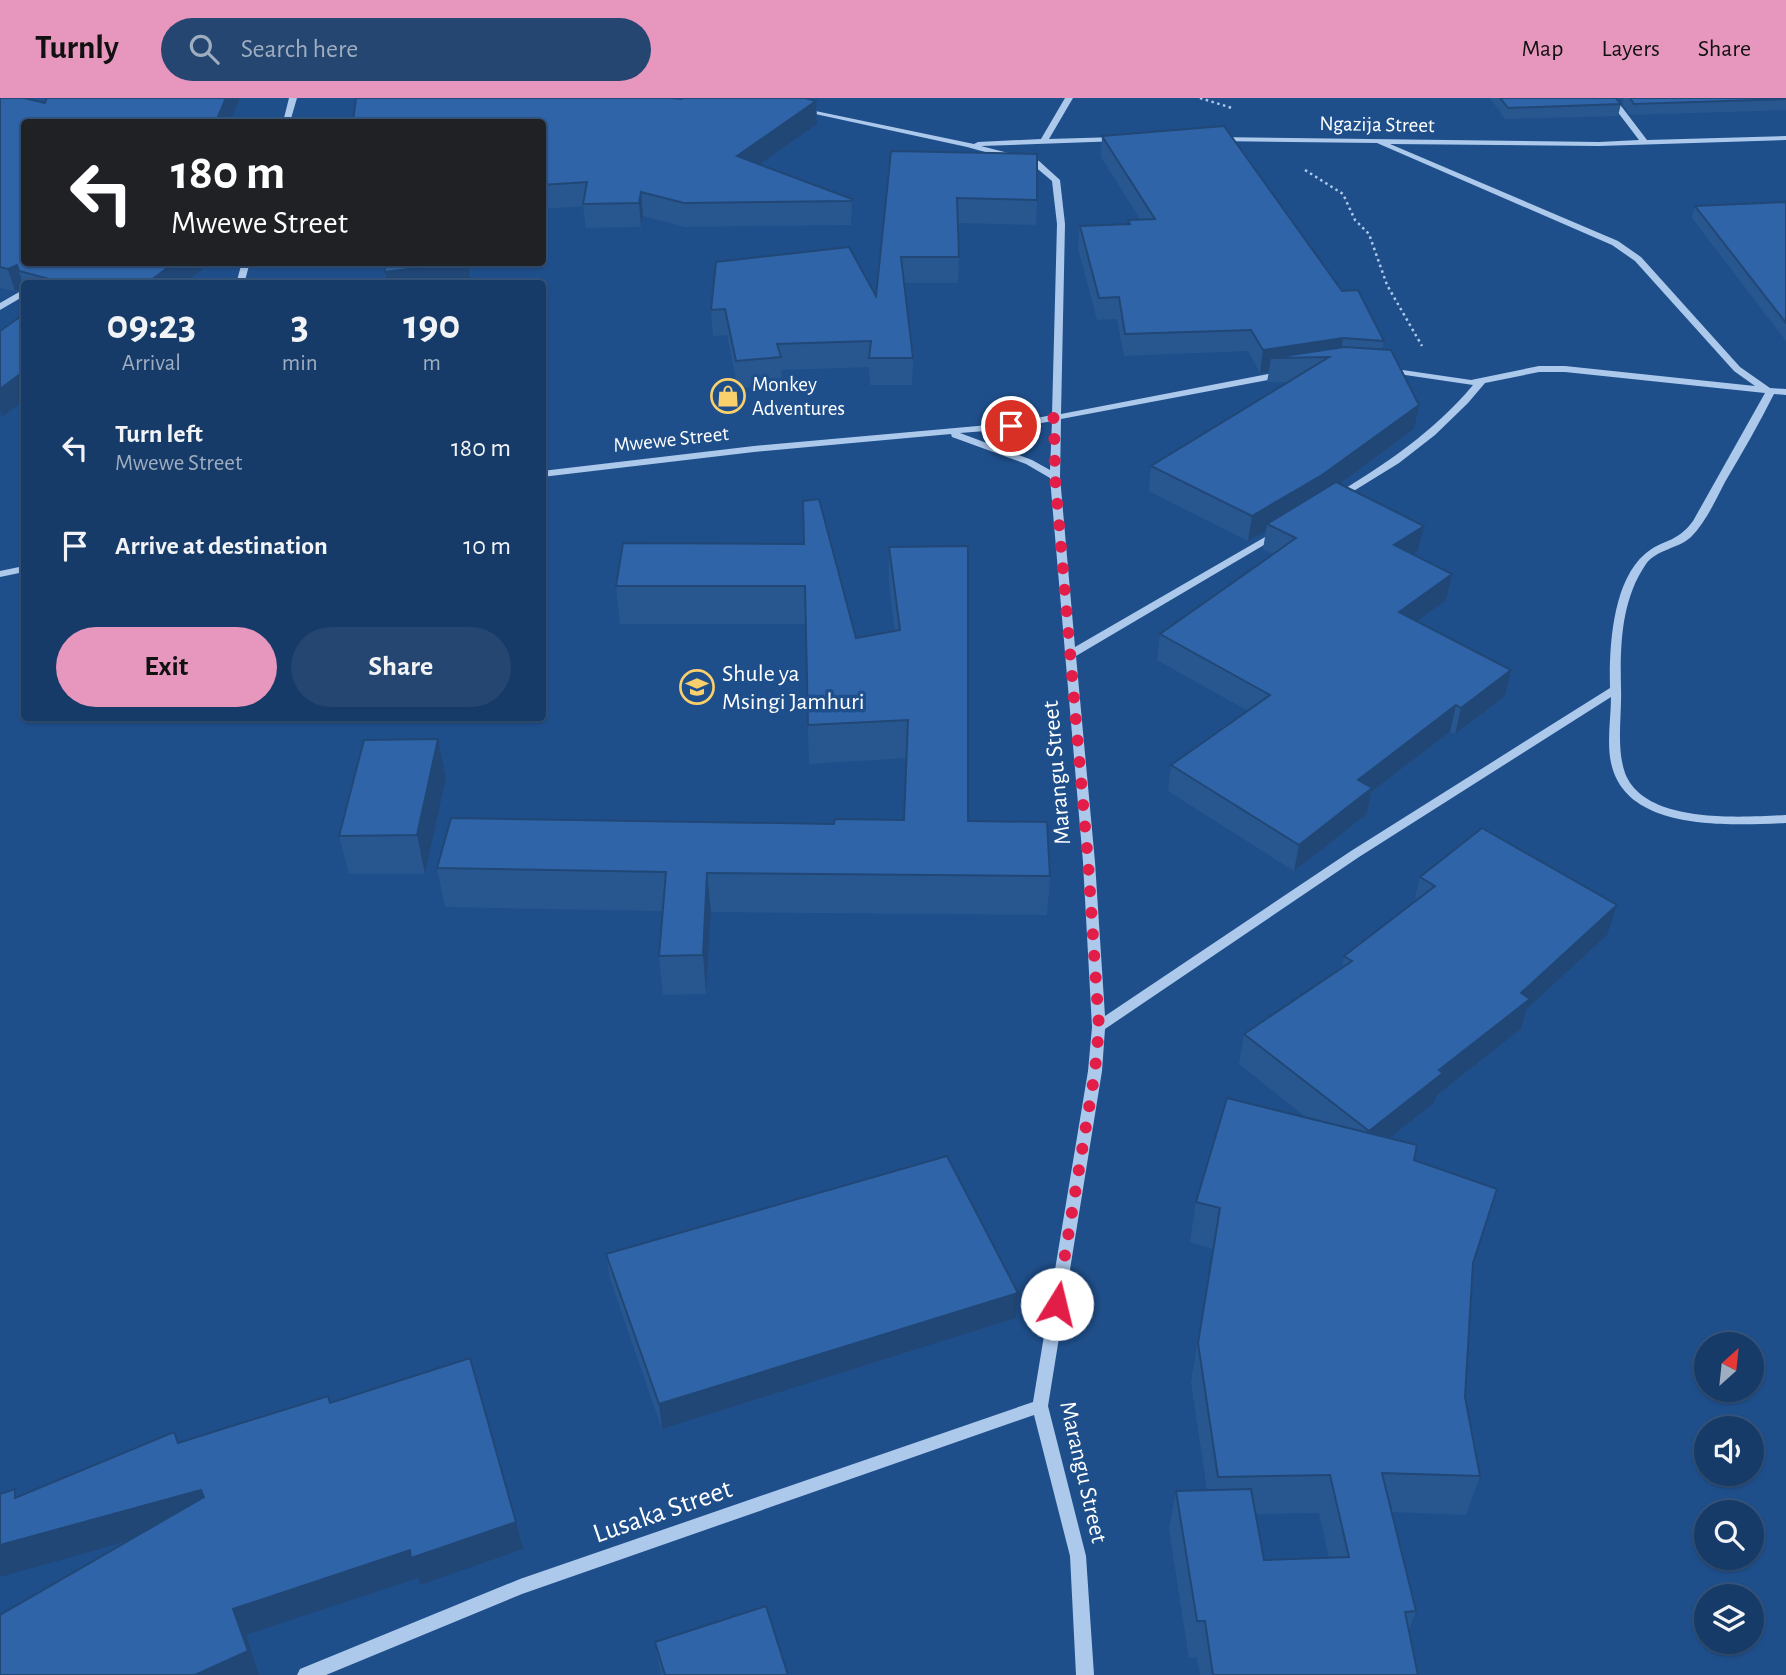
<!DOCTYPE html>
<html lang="en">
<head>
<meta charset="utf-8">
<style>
	body { margin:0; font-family:"Alegreya Sans",sans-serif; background:#244671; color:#f1f3f6; height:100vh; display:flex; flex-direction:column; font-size:26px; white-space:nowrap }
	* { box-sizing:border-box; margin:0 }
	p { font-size:23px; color:#9eadc0 }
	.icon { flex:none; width:38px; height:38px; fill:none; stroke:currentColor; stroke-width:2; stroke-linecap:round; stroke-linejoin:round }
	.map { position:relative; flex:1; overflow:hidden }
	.side { position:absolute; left:21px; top:182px; width:525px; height:441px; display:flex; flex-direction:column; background:#173b68; border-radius:7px; box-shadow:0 2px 5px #0004,0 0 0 2px #36557c }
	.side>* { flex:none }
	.hud { position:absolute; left:21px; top:21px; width:525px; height:147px; border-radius:7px; box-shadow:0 2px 5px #0004,0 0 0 2px #36557c; background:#202124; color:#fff; overflow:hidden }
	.needle { width:46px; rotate:27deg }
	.tools { position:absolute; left:1694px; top:1234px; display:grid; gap:14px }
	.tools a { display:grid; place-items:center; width:70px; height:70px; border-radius:50%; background:#173b68; box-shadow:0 2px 5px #0004,0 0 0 2px #36557c; font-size:35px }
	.pin { position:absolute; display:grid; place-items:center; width:60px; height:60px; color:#fff; margin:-30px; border:4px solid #fff; border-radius:50%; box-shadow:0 2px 7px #0007 }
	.me { position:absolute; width:77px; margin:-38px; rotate:9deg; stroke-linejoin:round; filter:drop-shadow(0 0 5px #0008) }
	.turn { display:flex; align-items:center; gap:24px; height:147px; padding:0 35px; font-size:32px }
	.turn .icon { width:91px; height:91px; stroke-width:2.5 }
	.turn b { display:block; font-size:49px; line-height:60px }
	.eta { display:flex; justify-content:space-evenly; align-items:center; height:119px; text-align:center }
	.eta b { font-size:42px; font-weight:700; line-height:49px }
	.button { display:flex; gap:14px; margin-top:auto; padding:14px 35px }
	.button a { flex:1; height:80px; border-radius:42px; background:#e797bd; color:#111; font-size:28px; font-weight:700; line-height:80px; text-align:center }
	.button a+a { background:#244671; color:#f1f3f6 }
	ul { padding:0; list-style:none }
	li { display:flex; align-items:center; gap:21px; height:98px; padding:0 35px }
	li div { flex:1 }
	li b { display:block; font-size:26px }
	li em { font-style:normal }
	header { display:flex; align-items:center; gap:42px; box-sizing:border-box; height:98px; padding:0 35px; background:#e797bd; color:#111 }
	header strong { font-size:33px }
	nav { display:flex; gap:38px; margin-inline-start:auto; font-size:24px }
	.search { width:490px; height:63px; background:#244671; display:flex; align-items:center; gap:18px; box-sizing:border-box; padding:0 24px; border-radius:38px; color:#9eadc0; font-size:26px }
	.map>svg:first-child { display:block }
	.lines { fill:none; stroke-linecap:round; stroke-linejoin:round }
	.path { stroke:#acc9eb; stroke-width:2.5; stroke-dasharray:2.5 3.5; stroke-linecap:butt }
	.minor { fill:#acc9eb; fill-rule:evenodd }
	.wall { fill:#285790; fill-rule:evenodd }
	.shaded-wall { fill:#214776 }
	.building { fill:#2f65a8; stroke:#214776; stroke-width:2 }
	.route { stroke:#e11d48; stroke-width:12; stroke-dasharray:0 21.6 }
	.labels { text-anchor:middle; stroke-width:7; stroke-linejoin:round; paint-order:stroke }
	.far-street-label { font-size:21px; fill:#fff; stroke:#1f4f8b }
	.far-poi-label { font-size:21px; fill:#fff; stroke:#1f4f8b; text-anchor:start }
	.poi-label { font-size:24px; fill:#fff; stroke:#1f4f8b; text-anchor:start }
	.street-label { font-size:24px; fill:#fff; stroke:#1f4f8b }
	.near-street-label { font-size:28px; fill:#fff; stroke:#1f4f8b }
</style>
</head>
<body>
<header>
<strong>Turnly</strong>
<div class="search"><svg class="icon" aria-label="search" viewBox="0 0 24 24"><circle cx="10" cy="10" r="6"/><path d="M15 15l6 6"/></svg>Search here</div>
<nav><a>Map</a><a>Layers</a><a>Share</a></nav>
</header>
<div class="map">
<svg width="1786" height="1577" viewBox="0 0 1786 1577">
	<rect width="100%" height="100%" fill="#1f4f8b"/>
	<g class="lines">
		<g class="path">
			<path d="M1200,0l32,10"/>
			<path d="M1305,72l38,24 12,26 14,14 18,51 35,61"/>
		</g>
		<g class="minor">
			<path d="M289,0h8l-7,24h-7z"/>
			<path d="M1065,0h8l-24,41 68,-2h3v4l-139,5 58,15 21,19 5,44 -4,190 223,-43 5,3 -5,3 -223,42 -1,58 15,170 197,-114h8l1,2 -205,121 19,206 10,154 246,-165 259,-163c-1,-39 2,-106 35,-134 17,-15 31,-10 48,-33l72,-128 -200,-21h-26l-54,11 -17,20 -33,32 -36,28 -60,37h-6v-4c51,-31 101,-64 140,-111l-88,-13 -3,-1v-4l89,13 68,-14h26l190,20 -21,-15 -99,-110 -23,-16 -235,-102 -161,-2h-3v-4l386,5 40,-2 -32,-42h8l32,42 139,-4v4l-187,6 -209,-2 228,97 23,16 99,110 30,21 16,1v6l-12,-1c-15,30 -32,59 -49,88 -10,19 -19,40 -34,55 -13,12 -34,12 -45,27 -25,36 -26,82 -25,124 1,27 -5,59 4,85 20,52 117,44 161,42v8c-51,2 -150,9 -172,-50 -9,-23 -3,-52 -3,-76l-252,160 -254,172 -3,42 -54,335 38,150 8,119h-18l-6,-119 -36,-141 -512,179 -196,81h-29l3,-6 220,-90 513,-177 55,-331 4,-44 -9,-165 -33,-384 -24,-14 -74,-27 -1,-3 -197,18 -212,25v-6l212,-25 257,-23 41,-8 5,-191 -5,-43 -19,-16 -66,-18 -170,-37 4,-2 173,36 4,-2 63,-3zM1052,323l-2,49 -18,-10 -72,-27 51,-4z"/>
			<path d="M242,164h8l-6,22h-8z"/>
			<path d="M21,193h3v5l-24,14v-7z"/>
			<path d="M24,468v6l-24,5v-6z"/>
		</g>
	</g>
	<g class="wall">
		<path d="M0,0l45,5 195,-5 -10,24h-206v140l178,8 -19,14h-159v6v-2l-9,3 -15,-3z"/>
		<path d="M1490,0h126l5,6 -3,12 -113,3z"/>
		<path d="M1624,0h162v12l-155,5 -9,-11z"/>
		<path d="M681,1l135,2 1,23 -57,40 92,35 -1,26 -166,2 -42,-11 -2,11 -55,1 -3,-22 -41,3v-87z"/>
		<path d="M1102,38l240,155 42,50 -2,9 32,79 -74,55 78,67 -5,4 33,45 -29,21 88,75 -50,38 -5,-2 -79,60 -4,22 -73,57 -126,-80 3,-26 77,-54 -91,-51 3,-26 113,-80 -10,-5 3,-18 -18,10 -99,-50 2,-25 137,-84h-21l2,-11 -9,2 -12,-22 -124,5 -7,-37 -20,1 -19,-72 2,-22 48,-2v-4l12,-1 -39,-62z"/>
		<path d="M891,53l146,49 -1,25 -78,-2 1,34 -1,26h-54l9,75 -1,27h-42l-1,-18 -88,3 1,14 -44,4 -11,-53 -14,1 -2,-26 165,-14z"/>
		<path d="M1786,104v139l-94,-123 3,-12z"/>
		<path d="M804,446l52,94 39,-7 -6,-47v-37l79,274 82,55 -3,39 -336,-3 -5,82 -43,1 -4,-39 3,-45 -217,-4 -8,-39 397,-44 70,-4 3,-62 -98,6 -4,-140h-185l-4,-38z"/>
		<path d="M446,680l-21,96h-76l-10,-38z"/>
		<path d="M1420,779l187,58 -80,74 -6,20 -84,66 -3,8 -44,35 24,22 59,104 -8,133 15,79 -14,39 -74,-3 24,99 -7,19 9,45h-218l-3,-18 -8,1 -20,-129 7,-38 31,-1 -16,-108 22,-133 -23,-7 6,-40 111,-84 -68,-54 5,-30 98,-66 2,-12 70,-53zM1319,1415l10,45 -65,2 -9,-46z"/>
		<path d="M606,1156l412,39 -2,25 -354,111 -52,-150z"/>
		<path d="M655,1544l133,33h-127z"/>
	</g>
	<g class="shaded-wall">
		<path d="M226,0h14l-10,24h-12l-1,-3z"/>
		<path d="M816,3l1,23 -78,55 -2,-23z"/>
		<path d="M641,94l2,24 -2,11 -2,-24z"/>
		<path d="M175,164h25l2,8 -19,14h-37z"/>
		<path d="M463,164h5l3,22h-83l-3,-12z"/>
		<path d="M17,167l7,23 -9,3 -7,-22z"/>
		<path d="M1343,240l-3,22 -11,-3 -58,1 -2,13 -9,2 3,-23z"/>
		<path d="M24,273v29l-22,17 -2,-7v-21z"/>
		<path d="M1419,307l-5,24 -96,71 -51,24 -1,7 -18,10 4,-25z"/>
		<path d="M1424,428l-6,25 -29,20 5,-26z"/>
		<path d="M1452,476l-6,26 -52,38 5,-26z"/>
		<path d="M1511,572l-6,26 -50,38 6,-26z"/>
		<path d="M1456,607l-6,27 -79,60 -4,22 -73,57 5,-26 59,-65z"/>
		<path d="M438,641l8,39 -21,96 -8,-39z"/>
		<path d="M707,775l4,39 -5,82 -3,-39z"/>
		<path d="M1617,807l-10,30 -80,74 -6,20 -84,66 -3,8 -73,58 8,-30 70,-61 82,-77z"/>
		<path d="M1018,1195l-2,25 -354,111 -3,-25z"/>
		<path d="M201,1392l12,27 -213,60v-32z"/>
		<path d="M516,1424l7,27 -103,36 -2,-7 -172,57 13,40h-64l38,-66 177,-59z"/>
	</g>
	<g class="building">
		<path d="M0,0h24l21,5 2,-5h179l-9,21 -39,1 -1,2h-153v140l18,1 2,-1h131l-29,22h-78l-49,-13 -2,-6 -9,4 -8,-2z"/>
		<path d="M356,0h315l10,1 2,-1h122l11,3 -79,55 115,43 -1,2 -167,2 -43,-11 -2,11 -56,1 4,-22 -45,3v-63h-189z"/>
		<path d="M1500,0h116l5,6 -113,4z"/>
		<path d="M1630,0h156v1l-152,5z"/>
		<path d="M1224,28l118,165 16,-1 26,51 -41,-3 -80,12 -12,-20 -126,4 -6,-37 -20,1 -19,-72 50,-2 -2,-4 27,-1 -53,-83z"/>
		<path d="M891,53l146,3v46l-80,-2 2,59h-58l12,101h-44l2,-17 -94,3 4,13 -45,4 -11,-52 -14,1 5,-48 133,-15 27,49z"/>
		<path d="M1786,104v121l-91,-117z"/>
		<path d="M384,164h79l-78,10z"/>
		<path d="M24,216v57l-24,18v-58z"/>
		<path d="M1344,249l47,3 28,55 -97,70 -70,41 -101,-50 178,-109 -58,1z"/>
		<path d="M1336,384l88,44 -30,19 58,29 -53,38 112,58 -50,38 -5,-3 -98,75 14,8 -73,57 -128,-80 99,-70 -110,-61 136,-96 -29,-14z"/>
		<path d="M819,401l37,139 44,-8 -11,-83 79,-1v275l79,1 3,54 -343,-3 -4,82 -44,1 7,-84 -229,-4 14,-50 383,6 1,-5 69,1 4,-100 -100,5 -3,-139h-189l7,-43 181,1 -1,-43z"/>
		<path d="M438,641l-21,96 -78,1 25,-96z"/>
		<path d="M1482,730l135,77 -96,88 9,6 -91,71 4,3 -74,58 -125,-97 108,-73 -8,-5 91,-70 -15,-9z"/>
		<path d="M1227,1000l190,47 -3,15 83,29 -24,74 -8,134 15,79 -98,-3 34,138 -11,1 13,63h-205l-8,-54h-8l-21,-130 75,-2 13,71 85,-3 -19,-82 -112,2 -20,-134 22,-135 -24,-6z"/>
		<path d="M947,1058l71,137 -359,111 -53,-150z"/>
		<path d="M470,1260l46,164 -105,36 -1,-8 -177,59 15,42 -53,24h-195v-60l204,-118 -3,-7 -201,55v-51l15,-5v9l159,-66 4,11 150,-47 2,7z"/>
		<path d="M766,1508l22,69h-123l-10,-33z"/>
	</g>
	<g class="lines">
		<path class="route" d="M1011,328l43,-8 1,59 33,385 11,165 -4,44 -38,233"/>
	</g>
	<defs>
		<g id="shop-ring" transform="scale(1.75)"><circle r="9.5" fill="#1f4f8b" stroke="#f9d06c" stroke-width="1.5"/><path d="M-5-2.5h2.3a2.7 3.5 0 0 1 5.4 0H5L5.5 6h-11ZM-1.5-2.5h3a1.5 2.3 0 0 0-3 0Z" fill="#f9d06c"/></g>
		<g id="school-ring" transform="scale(1.75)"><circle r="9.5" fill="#1f4f8b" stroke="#f9d06c" stroke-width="1.5"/><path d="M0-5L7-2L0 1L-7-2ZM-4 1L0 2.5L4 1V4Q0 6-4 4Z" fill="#f9d06c"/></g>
	</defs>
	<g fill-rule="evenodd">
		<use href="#shop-ring" x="728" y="298"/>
		<use href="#school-ring" x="697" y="589"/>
	</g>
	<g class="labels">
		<g class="far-street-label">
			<text transform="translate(1377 26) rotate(1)" y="7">Ngazija Street</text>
			<text transform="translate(671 341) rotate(-6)" y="7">Mwewe Street</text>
		</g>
		<g class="far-poi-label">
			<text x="752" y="293">Monkey<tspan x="752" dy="24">Adventures</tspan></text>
		</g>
		<g class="poi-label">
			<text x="722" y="583">Shule ya<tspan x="722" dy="28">Msingi Jamhuri</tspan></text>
		</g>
		<g class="street-label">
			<text transform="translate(1056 675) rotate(-95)" y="8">Marangu Street</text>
			<text transform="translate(1084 1374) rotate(77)" y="8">Marangu Street</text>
		</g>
		<g class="near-street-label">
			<text transform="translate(662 1412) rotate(-19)" y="10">Lusaka Street</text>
		</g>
	</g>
</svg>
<div class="tools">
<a><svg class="needle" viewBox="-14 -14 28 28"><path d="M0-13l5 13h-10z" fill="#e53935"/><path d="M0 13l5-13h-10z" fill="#9eadc0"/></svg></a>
<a><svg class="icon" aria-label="sound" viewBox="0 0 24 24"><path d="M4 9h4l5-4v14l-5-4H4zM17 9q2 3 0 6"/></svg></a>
<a><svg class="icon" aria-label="search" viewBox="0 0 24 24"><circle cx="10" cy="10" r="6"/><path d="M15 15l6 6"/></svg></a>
<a><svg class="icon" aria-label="layers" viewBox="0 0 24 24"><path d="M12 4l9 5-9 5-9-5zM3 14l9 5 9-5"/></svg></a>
</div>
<div class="pin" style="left:1011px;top:328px;background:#d93025"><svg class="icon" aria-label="arrive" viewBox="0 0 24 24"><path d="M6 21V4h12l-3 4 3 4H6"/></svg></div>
<svg class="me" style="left:1057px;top:1206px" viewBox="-20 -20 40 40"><circle r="19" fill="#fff"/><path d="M0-13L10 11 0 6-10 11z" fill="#e11d48"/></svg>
<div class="hud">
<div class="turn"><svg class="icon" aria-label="left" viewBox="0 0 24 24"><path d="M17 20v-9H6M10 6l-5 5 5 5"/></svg><div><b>180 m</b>Mwewe Street</div></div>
</div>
<section class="side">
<div class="eta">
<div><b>09:23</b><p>Arrival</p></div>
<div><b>3</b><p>min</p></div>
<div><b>190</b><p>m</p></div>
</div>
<ul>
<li><svg class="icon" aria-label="left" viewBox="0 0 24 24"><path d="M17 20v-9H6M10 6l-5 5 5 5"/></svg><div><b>Turn left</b><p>Mwewe Street</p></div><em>180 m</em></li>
<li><svg class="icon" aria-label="arrive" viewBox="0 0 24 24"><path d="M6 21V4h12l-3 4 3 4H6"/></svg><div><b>Arrive at destination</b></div><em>10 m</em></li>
</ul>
<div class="button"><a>Exit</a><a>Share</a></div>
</section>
</div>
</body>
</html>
